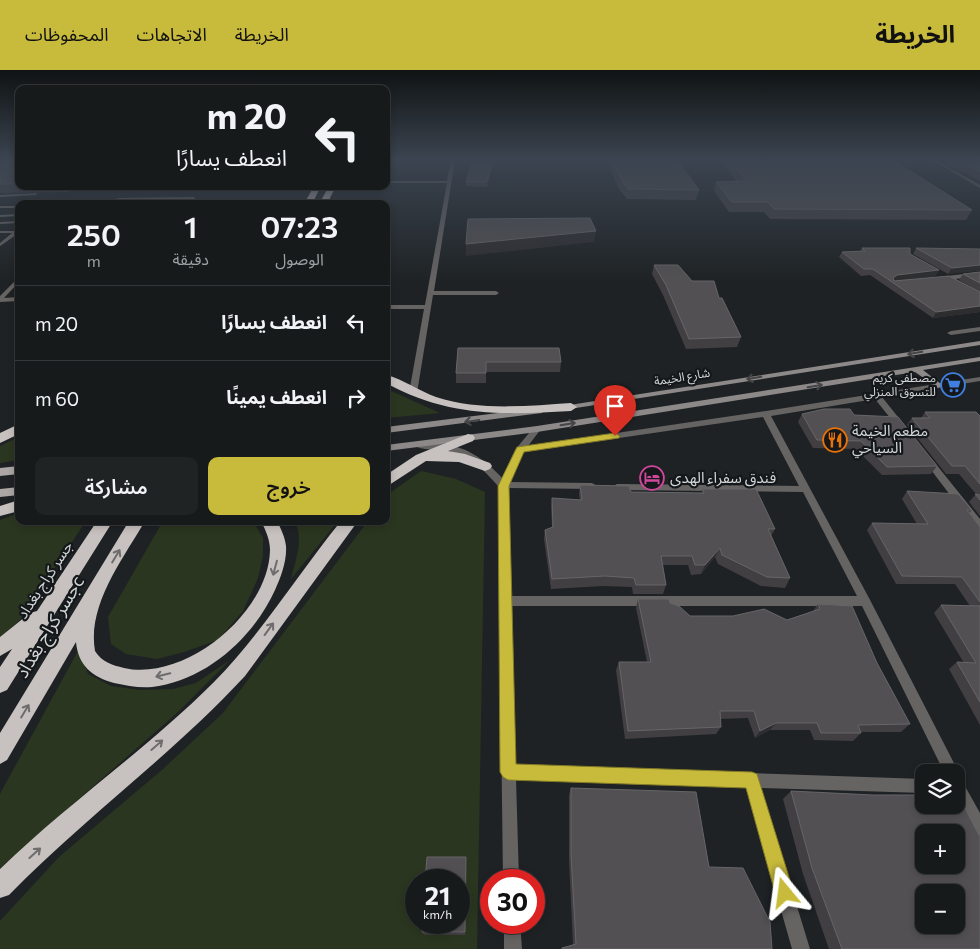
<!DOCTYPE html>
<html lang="ar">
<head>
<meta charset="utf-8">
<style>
	body { margin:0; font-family:Commissioner,"Noto Sans Arabic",sans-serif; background:#1f2324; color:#f1f3f6; direction:rtl; height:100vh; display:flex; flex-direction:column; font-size:19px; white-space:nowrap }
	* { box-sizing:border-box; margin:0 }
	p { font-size:16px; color:#9ea1a3 }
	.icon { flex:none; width:28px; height:28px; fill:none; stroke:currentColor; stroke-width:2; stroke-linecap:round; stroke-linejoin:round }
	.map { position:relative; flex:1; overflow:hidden; direction:ltr }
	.drawer { position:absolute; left:15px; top:130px; width:375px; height:325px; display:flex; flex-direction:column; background:#161a1b; border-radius:10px; box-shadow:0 2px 8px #0003,0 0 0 1px #35383a; direction:rtl }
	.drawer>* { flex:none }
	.guide { position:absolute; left:15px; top:15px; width:375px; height:105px; border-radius:10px; box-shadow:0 2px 8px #0003,0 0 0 1px #35383a; direction:rtl; background:#161a1b; color:#f1f3f6; overflow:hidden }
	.buttons { position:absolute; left:915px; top:694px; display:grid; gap:10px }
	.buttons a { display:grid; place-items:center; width:50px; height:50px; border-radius:10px; background:#161a1b; box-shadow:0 2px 8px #0003,0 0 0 1px #35383a; font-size:25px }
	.speed { position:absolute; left:405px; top:799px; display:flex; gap:10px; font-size:25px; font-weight:700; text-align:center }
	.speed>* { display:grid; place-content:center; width:65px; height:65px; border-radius:50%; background:#161a1b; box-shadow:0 2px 8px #0003,0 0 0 1px #35383a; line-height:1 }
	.speed small { font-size:12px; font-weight:400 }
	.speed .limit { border:8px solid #d22; background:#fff; color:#111 }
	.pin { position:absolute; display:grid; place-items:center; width:42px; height:42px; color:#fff; margin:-51px -21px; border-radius:50% 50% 50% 0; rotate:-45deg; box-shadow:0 0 5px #0007 }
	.pin .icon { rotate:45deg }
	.me { position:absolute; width:55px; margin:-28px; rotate:344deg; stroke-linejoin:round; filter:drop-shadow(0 0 4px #0008) }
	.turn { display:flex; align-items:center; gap:18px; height:105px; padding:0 20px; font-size:22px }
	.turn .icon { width:65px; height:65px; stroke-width:2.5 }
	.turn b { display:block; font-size:35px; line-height:42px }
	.eta { display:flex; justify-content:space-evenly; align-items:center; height:85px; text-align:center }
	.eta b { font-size:30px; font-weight:600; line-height:35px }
	.button { display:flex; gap:10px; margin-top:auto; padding:10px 20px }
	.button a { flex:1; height:58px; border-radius:10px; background:#c8bb3b; color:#111; font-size:20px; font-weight:600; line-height:58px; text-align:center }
	.button a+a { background:#1f2324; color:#f1f3f6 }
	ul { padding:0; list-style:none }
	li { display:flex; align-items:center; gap:15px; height:75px; padding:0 20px; border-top:1px solid #35383a }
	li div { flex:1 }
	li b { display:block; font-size:19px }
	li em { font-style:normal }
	header { display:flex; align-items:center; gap:30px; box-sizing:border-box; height:70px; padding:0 25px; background:#c8bb3b; color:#111 }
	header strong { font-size:24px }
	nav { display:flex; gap:28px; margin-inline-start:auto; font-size:18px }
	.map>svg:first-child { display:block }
	.green { fill:#2b3620; fill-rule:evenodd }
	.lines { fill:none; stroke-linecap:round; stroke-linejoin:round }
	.lane { fill:#666363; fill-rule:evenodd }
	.street { fill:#666363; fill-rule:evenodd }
	.secondary { fill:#8d8988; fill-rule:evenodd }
	.primary { fill:#aca6a5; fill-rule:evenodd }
	.highway { fill:#c7c1bf; fill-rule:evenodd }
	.wall { fill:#423f42 }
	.shaded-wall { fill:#2d2d2f }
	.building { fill:#525052; stroke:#666567; fill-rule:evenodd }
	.oneway { stroke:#454547 }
	.oneway2 { stroke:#6e6c6d }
	.route { fill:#c8bb3b; stroke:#827a26 }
	.labels { text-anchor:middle; stroke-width:4.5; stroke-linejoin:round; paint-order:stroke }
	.far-street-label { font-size:12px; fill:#d3d6d7; stroke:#15181b }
	.far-poi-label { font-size:12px; fill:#d3d6d7; stroke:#15181b; text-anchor:end }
	.poi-label { font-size:15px; fill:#d3d6d7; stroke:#15181b; text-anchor:start }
	.street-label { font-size:15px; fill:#d3d6d7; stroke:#15181b }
	.near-street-label { font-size:18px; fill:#d3d6d7; stroke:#15181b }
</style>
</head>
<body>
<header>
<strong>الخريطة</strong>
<nav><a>الخريطة</a><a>الاتجاهات</a><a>المحفوظات</a></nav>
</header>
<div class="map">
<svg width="980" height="879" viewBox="0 0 980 879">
	<rect width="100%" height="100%" fill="#1e2224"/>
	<g class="green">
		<path d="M386,318l5,3 49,22 -54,5z"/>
		<path d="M19,367v23l-19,3v-17z"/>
		<path d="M421,401l35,8 29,13 -8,457h-477v-28l59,-64 104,-88 60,-56 145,-192h18v-23l5,-6zM416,810h43v42h-43z"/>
		<path d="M19,443v8h67l-67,100 -19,16v-117z"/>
		<path d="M163,451h90l10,17v18l-5,22 -15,33 -25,29 -34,12 -27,7 -31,-5 -15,-10 -3,-27z"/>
		<path d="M294,451h44l-47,58c4,-17 14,-42 3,-58z"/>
		<path d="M79,579l9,25 23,12 29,4 33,-1 23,-6 34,-23 -52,52 -178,156v-74z"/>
	</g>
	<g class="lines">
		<g class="lane">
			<path d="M37,123l-1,2 -36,2v-2z"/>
			<path d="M194,127l1,2 -76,1 -17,4h-9l26,-6z"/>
			<rect x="0" y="136" width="19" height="2"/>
			<path d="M19,144v2l-19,1v-2z"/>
			<path d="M19,151v2l-19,1v-2z"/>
			<path d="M19,159v4l-19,13v-3l12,-10h-12v-2h15z"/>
			<path d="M19,207v5l-15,16 15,-1v4l-19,1v-6z"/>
		</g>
		<g class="street">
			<path d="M451,90h4l-21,131h62l3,2 -3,2h-63l-16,98 -4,2 -4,-2 15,-84h-38v-4h39l22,-122h-61v-2h61z"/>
			<path d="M932,90h4l44,25v3z"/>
			<path d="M980,202v4l-41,5 -3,-2 3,-2z"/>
			<path d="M980,257v4l-29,4 -4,-2 4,-2z"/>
			<path d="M980,307v4l-98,16 24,30 -4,3 -3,-1 -24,-30 -104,17 98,182 87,169 2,5 -2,5v-5h-12l-82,-166h-351l5,159 408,14v14l-163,-5 49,161h-18l-46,-162 -230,-8 3,101h-16l-5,-394c-14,-16 -29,-31 -50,-35 -10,-2 -27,0 -34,-6l1,-2c7,-2 16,0 23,0 27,3 46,15 64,35l13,-28 19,-23 3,-1 4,3 -13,17 238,-35zM763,347l36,69 -182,-2 -5,3 5,3 186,2 54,104h-346l-3,-108 84,1 5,-3 -5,-3 -83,-1 14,-30z"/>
			<path d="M928,387l3,1 49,61v11l-4,-1 -51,-67 -2,-2 2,-2z"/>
			<path d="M956,707l5,2 19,34v23l-5,-3 -19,-34z"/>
			<path d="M504,852h16l2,27h-18z"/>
		</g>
		<g class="secondary">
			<path d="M980,271v4l-417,65 -4,-2 4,-2z"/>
			<path d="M980,287v4l-57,9 18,14 1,2 -4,2 -23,-16 -378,60 -151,19v-6l151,-19z"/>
			<path d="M539,338l4,3 -1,2 -156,20v-6z"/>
		</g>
		<g class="primary">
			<path d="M19,396v8l-19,2v-8z"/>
			<path d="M19,417v8l-19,2v-8z"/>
		</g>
		<g class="highway">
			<path d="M314,116h7l-9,18h-8z"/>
			<path d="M329,116h7l-9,18h-8z"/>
			<path d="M386,305c17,4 33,16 50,22 43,14 91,9 135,6l6,4 -6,4c-68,4 -123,6 -185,-28z"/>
			<path d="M19,354v10l-19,9v-10z"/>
			<path d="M468,364l5,1 2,3 -2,3 -25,10 17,3 25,9 2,3 -2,3 -5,2 -26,-9 -33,-1 -40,26v-12l30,-20z"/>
			<path d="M19,430v11l-19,5v-10z"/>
			<path d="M97,451h16l-106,169 -7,3v-26l12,-18 -12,7v-19l30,-24 7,-2z"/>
			<path d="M129,451h16c-22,38 -58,84 -50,130 7,11 17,14 29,17 61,14 145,-55 146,-118 0,-10 -4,-19 -9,-29h16c4,8 8,16 9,25 1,15 -5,31 -11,44 -21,46 -65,87 -116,96 -16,3 -30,0 -45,-3 -22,-6 -36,-18 -38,-41l-69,118 -7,4v-31z"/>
			<path d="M341,451h17l-113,155c-73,79 -161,142 -236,219l-9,3v-29c68,-66 147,-120 214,-187 48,-49 84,-108 127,-161z"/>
		</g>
	</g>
	<g class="wall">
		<path d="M0,90h19v26h65l-4,3h-8l-3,3 -69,1z"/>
		<path d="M606,90h71l22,30 -3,10 -69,-1 -8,-10z"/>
		<path d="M721,90h172l79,50 -6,10 -196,-1 -6,-7h-35l-15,-21 2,-9 20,-1 -15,-19z"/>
		<path d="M948,90h32v21l-34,-18z"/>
		<path d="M492,93v5l-5,19 -21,-1v-4z"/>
		<path d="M129,116h43l-43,1z"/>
		<path d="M862,178l48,6 29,16 -4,6 -41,5 86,11v20l-47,6 -63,-43 -9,1 -22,-19 3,-5 18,-1z"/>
		<path d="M916,178l64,1 -32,25 -35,-20z"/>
		<path d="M654,195l38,16 27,17 22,39 -4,10 -51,2 -23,-54 -11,-21z"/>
		<path d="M980,202v20l-21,-12 4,-6z"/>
		<path d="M458,278l103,14 -1,10h-74v11h-30v-10z"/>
		<path d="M925,342l55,4v100l-11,-14 7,-8 -17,-20h-13l-39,-49 5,-7h9z"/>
		<path d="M802,344l52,1 83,51 -6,8 -49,1 -26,-26 -43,-1 -15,-26z"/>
		<path d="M580,415l51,7 70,1 2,-4 72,40 -4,7 19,42 -5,10 -24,-2 -43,-22 -3,-7 -14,17 -10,1 -3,-10h-25l3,20 -3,9h-30l-1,-7 -29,-1 -52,3 -7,-50 1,-9 7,-3 -1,-20 1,-9 28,2 -1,-5z"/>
		<path d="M907,421l65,19 -3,3 11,14v198l-31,-56 8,-7 7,1 -30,-50 7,-8 29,1 -15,-22h-59l-29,-54 5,-7 45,1 -15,-25z"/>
		<path d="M638,529l32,4 20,13 97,4 26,-9 5,-7 59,59 33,61 -9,8h-40v1l-8,8 -39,-1 -4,-10h-40l-15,8 -7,-20 -28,1 1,8 -5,7 -91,5 -9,-69 3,-8h28l-11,-54z"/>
		<path d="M571,718l138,79 63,82h-211l1,-1 11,-3 -4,-85v-65z"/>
		<path d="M791,721l189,158h-151l-26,-75 -20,-75z"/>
		<path d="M466,791l-1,74h-41l-2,-3z"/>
	</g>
	<g class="shaded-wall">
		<path d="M492,93v5l-5,19v-5z"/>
		<path d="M67,116h4l1,3 -3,3z"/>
		<path d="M596,161l-2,11 -128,14v-12z"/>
		<path d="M980,195v6l-32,3 4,-6z"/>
		<path d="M939,200l-4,6 -41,5 -1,-3 4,-3z"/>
		<path d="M980,236v6l-47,6 3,-6z"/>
		<path d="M720,478l-5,9 -14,17 4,-9z"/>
		<path d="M776,653l-6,7 -15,8 5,-7z"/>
	</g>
	<g class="building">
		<rect x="0" y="90" width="19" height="24"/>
		<path d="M611,90h66l22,30 -71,-1 -7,-10z"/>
		<path d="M729,90h164l79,50 -198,-1 -6,-7h-36l-16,-20 31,-1z"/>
		<path d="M956,90h24v12z"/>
		<path d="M472,93h20l-5,19h-21z"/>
		<path d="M590,148l6,13 -130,13 2,-25z"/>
		<path d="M862,178h48v6l29,16 -42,5 -4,3 1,3 55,-5 31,16v14l-44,6 -63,-43h-9l-22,-17 23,-1z"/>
		<path d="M916,178l64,1v16l-28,3z"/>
		<path d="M654,195h24l14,16h22l5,17h3l19,39 -52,2 -23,-54z"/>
		<path d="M980,202v11l-17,-9z"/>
		<path d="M458,278h101l2,14h-75v11h-30z"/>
		<path d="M824,339h26l4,6 44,2 39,49 -50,1 -26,-26 -44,-1 -15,-26z"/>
		<path d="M925,342h51l4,4v68l-15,-18h-13l-40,-48h18z"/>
		<path d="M580,415l49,1 2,6 73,1 -1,-4h53l19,40h-7l22,49 -23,-1 -45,-22 -2,-7 -15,17h-10l-3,-9h-31l5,29h-30l-2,-7 -29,-2 -53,3 -7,-49 8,-3 -1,-29 30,2z"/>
		<path d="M907,421l51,3 14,16h-5l13,17v75l-18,-25 -60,-1 -30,-53 56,1z"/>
		<path d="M975,424l5,1v5z"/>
		<path d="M638,529h31l1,4 9,3 11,10h43l31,-7 23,11 33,-11 -2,-5 34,2 25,57 33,61 -52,1 3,8h-40l-4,-10h-41l-16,8 -6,-20h-34l1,16 -93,4 -9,-69h32z"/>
		<path d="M941,535l39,1v96l-23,-40 19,1z"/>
		<path d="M571,718l125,4 13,75 34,1 27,54 2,27h-210v-1l14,-4 -5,-90z"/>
		<path d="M791,721l82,4h51v10h32v-10h2l22,42v112h-138l-30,-81zM924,762h32v33h-32zM924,822h32v33h-32z"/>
		<path d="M427,787h39l-1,75h-43l1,-10h36v-42h-34z"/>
	</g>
	<defs><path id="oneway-shaft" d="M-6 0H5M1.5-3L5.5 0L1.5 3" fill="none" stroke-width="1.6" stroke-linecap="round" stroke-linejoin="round" transform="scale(1.25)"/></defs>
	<g class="oneway">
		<use href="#oneway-shaft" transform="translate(915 283) rotate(171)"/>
		<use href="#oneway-shaft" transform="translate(754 308) rotate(171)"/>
		<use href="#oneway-shaft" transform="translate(815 316) rotate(-9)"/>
		<use href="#oneway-shaft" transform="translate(472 351) rotate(172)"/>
		<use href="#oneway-shaft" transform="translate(568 354) rotate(-9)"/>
	</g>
	<g class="oneway2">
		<use href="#oneway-shaft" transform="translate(116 486) rotate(-59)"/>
		<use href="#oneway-shaft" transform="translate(275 498) rotate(105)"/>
		<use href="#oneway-shaft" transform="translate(269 559) rotate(-54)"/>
		<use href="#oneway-shaft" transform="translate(163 605) rotate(167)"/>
		<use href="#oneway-shaft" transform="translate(25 641) rotate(-59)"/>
		<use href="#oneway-shaft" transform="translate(157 675) rotate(-41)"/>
		<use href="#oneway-shaft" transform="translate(35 783) rotate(-42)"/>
	</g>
	<linearGradient id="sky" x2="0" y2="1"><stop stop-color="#101314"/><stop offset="0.42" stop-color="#3b4450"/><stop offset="1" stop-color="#3b4450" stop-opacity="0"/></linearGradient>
	<rect width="980" height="213" fill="url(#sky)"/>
	<path class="route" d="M615,363l5,3 -1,2 -95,14 -15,34 7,278 236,8 5,2 37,119 -3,6 -6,3 -7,-3 -3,-6 -29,-105 -238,-8 -5,-3 -3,-5 -2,-286 19,-39z"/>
	<defs>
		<g id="supermarket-ring" transform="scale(1.25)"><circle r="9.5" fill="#15181b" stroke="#3f7fe0" stroke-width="1.5"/><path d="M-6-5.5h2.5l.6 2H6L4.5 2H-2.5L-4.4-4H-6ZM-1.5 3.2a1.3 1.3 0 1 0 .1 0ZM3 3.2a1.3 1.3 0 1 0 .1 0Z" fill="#3f7fe0"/></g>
		<g id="restaurant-ring" transform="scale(1.25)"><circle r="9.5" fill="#15181b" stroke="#e8710a" stroke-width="1.5"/><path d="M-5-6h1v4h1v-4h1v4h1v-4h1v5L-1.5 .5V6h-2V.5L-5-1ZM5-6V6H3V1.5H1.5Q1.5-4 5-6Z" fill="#e8710a"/></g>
		<g id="hotel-ring" transform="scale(1.25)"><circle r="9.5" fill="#15181b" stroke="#d1479c" stroke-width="1.5"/><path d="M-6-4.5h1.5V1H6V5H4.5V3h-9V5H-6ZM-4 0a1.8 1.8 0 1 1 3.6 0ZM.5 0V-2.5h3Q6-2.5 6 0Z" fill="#d1479c"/></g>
	</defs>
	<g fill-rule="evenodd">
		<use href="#supermarket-ring" x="953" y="315"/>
		<use href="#restaurant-ring" x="835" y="370"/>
		<use href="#hotel-ring" x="652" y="408"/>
	</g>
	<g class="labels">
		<g class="far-street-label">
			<text transform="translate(682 307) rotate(-9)" y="4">شارع الخيمة</text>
		</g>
		<g class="far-poi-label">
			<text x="936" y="312">مصطفى كريم<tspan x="936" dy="14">للتسوق المنزلي</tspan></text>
		</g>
		<g class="poi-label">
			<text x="852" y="366">مطعم الخيمة<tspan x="852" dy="17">السياحي</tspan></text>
			<text x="670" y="413">فندق سفراء الهدى</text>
		</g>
		<g class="street-label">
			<text transform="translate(45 510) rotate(-57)" y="5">جسر كراج بغداد</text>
		</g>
		<g class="near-street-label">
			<text transform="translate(50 557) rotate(-59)" y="6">جسر كراج بغدادc</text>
		</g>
	</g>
</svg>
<div class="buttons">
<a><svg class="icon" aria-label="layers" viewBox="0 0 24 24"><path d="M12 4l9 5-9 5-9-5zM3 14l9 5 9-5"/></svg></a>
<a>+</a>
<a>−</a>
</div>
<div class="speed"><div>21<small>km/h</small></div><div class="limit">30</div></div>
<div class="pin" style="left:615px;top:366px;background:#d93025"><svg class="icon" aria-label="arrive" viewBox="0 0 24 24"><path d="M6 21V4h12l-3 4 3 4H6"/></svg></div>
<svg class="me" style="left:785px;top:823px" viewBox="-20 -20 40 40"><path d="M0-17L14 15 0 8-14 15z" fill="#c8bb3b" stroke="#fff" stroke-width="4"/></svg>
<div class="guide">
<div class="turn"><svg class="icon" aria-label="left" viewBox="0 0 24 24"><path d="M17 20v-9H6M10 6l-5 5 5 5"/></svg><div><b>20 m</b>انعطف يسارًا</div></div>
</div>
<section class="drawer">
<div class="eta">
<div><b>07:23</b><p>الوصول</p></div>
<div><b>1</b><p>دقيقة</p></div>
<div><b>250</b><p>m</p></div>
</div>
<ul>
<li><svg class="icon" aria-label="left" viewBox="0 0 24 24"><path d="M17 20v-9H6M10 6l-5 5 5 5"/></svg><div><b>انعطف يسارًا</b></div><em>20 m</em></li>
<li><svg class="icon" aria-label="right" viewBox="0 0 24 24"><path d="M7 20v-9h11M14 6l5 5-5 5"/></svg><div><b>انعطف يمينًا</b></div><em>60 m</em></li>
</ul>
<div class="button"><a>خروج</a><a>مشاركة</a></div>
</section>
</div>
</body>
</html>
